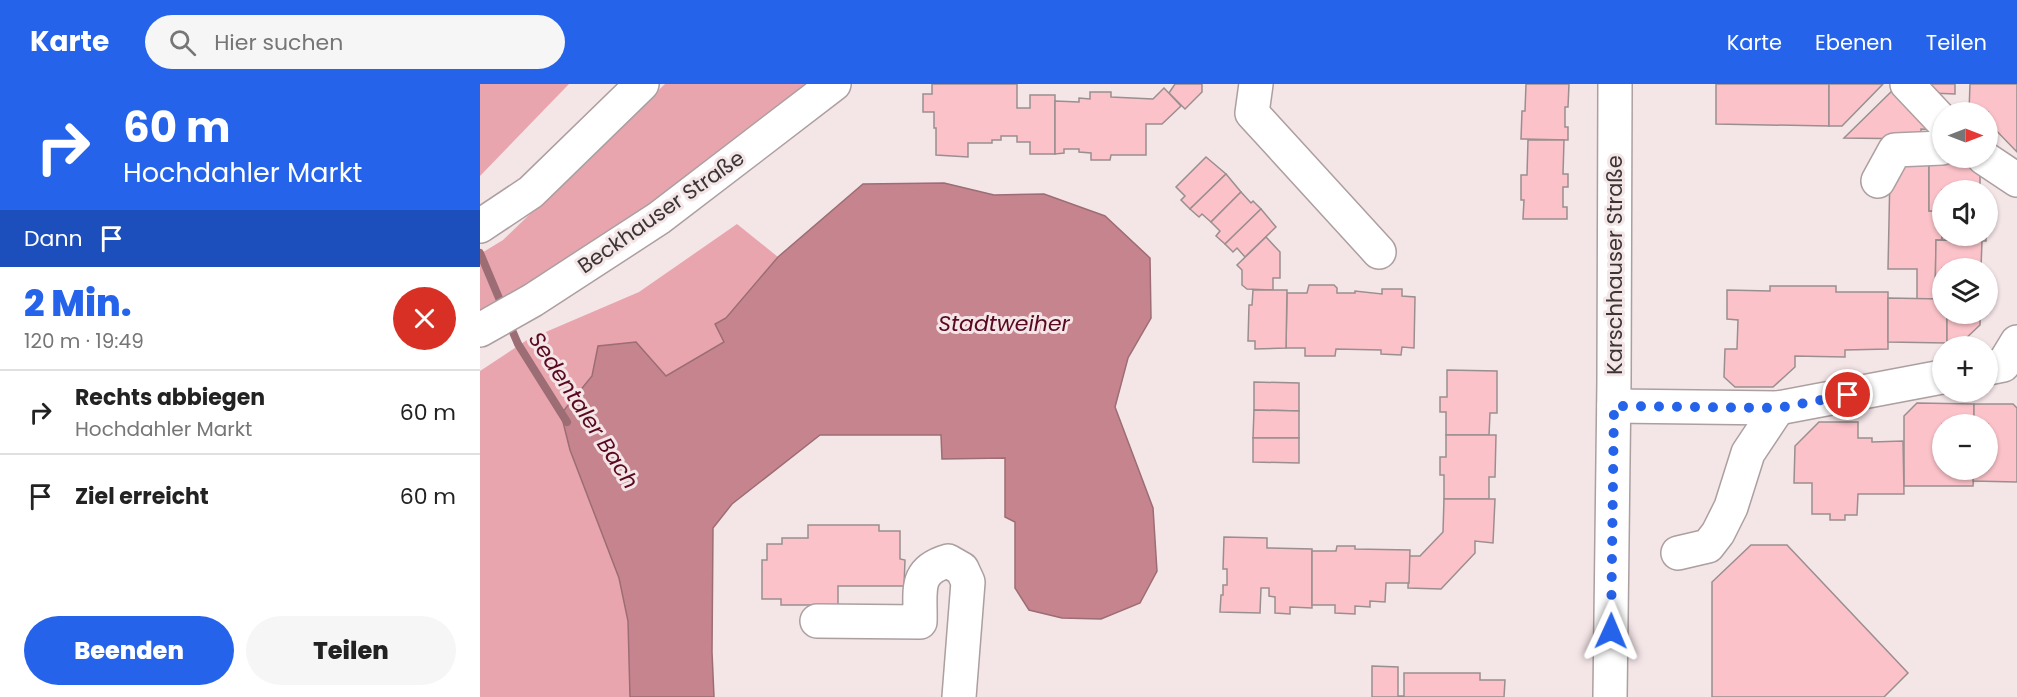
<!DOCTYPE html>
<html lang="de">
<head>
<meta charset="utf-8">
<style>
	body { margin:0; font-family:Poppins,sans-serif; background:#f6f6f6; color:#222; height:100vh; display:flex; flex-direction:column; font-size:22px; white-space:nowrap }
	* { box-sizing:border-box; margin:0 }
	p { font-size:20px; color:#767676 }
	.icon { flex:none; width:33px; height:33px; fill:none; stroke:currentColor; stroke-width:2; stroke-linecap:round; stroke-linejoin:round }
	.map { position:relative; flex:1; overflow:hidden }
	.panel { display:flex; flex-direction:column; background:#fff; width:480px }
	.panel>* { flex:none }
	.guide { background:#2563eb; color:#fff; overflow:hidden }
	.needle { width:39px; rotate:90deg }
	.buttons { position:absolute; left:1452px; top:18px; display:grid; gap:12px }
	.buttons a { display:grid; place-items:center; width:66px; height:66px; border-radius:50%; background:#fff; box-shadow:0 2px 4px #0004; font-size:30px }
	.pin { position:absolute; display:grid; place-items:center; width:51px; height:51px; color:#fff; margin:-26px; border:3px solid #fff; border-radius:50%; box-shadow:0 2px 6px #0007 }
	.me { position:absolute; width:66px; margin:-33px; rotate:1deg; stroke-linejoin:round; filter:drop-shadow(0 0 4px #0008) }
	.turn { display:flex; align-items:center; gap:21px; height:126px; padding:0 24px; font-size:27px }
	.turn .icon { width:78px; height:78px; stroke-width:2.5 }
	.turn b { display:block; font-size:42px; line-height:51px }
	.then { display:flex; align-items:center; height:57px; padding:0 24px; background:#0003; gap:12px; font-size:22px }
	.round { display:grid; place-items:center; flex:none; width:63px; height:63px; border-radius:32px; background:#f6f6f6 }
	.overview { display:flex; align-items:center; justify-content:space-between; height:102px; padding:0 24px }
	h1 { font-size:36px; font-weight:800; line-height:45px; color:#2563eb }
	.button { display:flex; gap:12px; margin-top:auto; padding:12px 24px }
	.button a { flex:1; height:69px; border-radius:36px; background:#2563eb; color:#fff; font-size:24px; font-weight:800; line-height:69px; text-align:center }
	.button a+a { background:#f6f6f6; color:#222 }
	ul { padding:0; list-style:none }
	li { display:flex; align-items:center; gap:18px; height:84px; padding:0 24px; border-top:2px solid #e0e0e0 }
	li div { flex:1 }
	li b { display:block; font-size:22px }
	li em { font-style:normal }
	header { display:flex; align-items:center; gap:36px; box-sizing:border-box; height:84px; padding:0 30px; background:#2563eb; color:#fff }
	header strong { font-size:28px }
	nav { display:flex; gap:33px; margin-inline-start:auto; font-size:21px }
	.search { width:420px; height:54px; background:#f6f6f6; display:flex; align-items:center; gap:15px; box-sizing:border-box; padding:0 21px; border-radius:33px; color:#767676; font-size:22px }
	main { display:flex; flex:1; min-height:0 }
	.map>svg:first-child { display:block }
	.forest { fill:#e9a5ae }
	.water { fill:#c6858e; stroke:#9c6d74; stroke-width:1.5 }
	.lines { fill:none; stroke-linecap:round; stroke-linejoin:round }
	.stream { stroke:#9c6d74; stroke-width:8 }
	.building { fill:#fbc3c9; stroke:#9b8e8f; stroke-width:1.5 }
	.minor-casing { stroke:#ac9fa0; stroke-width:36 }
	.minor { stroke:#fff; stroke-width:33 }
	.route { stroke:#2563eb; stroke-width:10; stroke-dasharray:0 18 }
	.labels { text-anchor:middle; stroke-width:6; stroke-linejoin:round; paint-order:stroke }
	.street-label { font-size:21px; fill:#3b3536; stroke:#f4e5e7 }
	.water-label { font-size:22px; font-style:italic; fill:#580820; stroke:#f4e5e7 }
</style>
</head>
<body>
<header>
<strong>Karte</strong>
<div class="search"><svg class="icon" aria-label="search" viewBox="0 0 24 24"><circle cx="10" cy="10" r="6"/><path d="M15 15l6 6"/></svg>Hier suchen</div>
<nav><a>Karte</a><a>Ebenen</a><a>Teilen</a></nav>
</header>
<main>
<section class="panel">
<div class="guide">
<div class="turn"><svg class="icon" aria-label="right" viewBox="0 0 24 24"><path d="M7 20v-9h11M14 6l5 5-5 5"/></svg><div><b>60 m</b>Hochdahler Markt</div></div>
<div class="then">Dann<svg class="icon" aria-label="arrive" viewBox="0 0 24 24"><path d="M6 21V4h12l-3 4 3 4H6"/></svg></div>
</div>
<div class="overview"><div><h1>2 Min.</h1><p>120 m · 19:49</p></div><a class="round" style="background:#d93025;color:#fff"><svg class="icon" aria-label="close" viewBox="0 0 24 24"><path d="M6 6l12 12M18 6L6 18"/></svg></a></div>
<ul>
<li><svg class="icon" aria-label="right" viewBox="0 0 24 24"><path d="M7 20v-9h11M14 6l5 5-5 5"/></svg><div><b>Rechts abbiegen</b><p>Hochdahler Markt</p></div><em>60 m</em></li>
<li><svg class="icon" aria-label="arrive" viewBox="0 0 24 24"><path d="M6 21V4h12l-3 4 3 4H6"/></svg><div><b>Ziel erreicht</b></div><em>60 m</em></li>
</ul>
<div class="button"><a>Beenden</a><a>Teilen</a></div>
</section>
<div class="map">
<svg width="1537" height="613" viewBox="0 0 1537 613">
	<rect width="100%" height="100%" fill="#f4e5e7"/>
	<g class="forest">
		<path d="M0,0h89l-89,92z"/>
		<path d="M185,0h143l-146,115 -119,80 -63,33v-58l23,-14z"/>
		<path d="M257,140l41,33 -52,61 -11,6 9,18 -58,34 -30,-34 -44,34 -31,38 9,36 49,128 9,43 2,76h-150v-326l47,-31 112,-48z"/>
	</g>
	<path class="water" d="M464,99l50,12 50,-1 61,22 45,42 1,60 -23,40 -13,49 38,101 4,63 -17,32 -39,16 -39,-1 -33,-8 -14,-22v-66l-10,-5v-59l-63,1 -1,-24h-121l-88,69 -19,24 -1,124 2,45h-84l-2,-76 -9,-43 -49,-128 -9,-36 31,-38 6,-30 38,-4 30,34 58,-34 -9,-18 11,-6 52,-61 85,-73z"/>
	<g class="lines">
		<g class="stream">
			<path d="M0,169l24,57"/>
			<path d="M29,239l9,21 49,78"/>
		</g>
	</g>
	<g class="building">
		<path d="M452,0h85v24h13v-13h25v59h-25v-12h-13v-6h-16v4h-9v3h-24v14l-32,-2v-27h-2v-16h-11v-18h9z"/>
		<path d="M695,0h27v8l-17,17 -16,-16z"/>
		<path d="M1046,0h43l-1,23h-3v20h3v13l-47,-1 1,-28h3z"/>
		<path d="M1236,0h113v42l-113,-2z"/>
		<path d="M1349,0h54l-41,42h-13z"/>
		<path d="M1441,0h34v10l-24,-1z"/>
		<path d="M1490,0h47v68l-29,-30v-10h-19z"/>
		<path d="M1416,3l41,43 -16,-1v10l-77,-1z"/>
		<path d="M684,4l17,18 -19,18h-16v31h-35l-1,5h-19v-7l-12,-1v-3h-15v4l-9,1v-53l24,1v-4l11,1v-7h21v5l42,2z"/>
		<path d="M1048,56h36l-1,34h5v13h-5v20h4v12h-44l1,-19h-3v-25h6z"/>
		<path d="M726,73l20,17 -36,35 -9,-9 4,-4 -9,-9z"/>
		<path d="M1423,76h26v51h13v29h-6l-1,59h-18v-30h-29l2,-96z"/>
		<path d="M1449,76l51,1v29h-38v46h44v5l-44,-1v-29h-13z"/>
		<path d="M746,90l15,18 -30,30 -9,-8 -3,3 -9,-8z"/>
		<path d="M761,108l10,11 2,-2 8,8 -36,35 -9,-8 4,-5 -9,-9z"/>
		<path d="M781,125l15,18 -31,30 -8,-9 -4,4 -8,-8z"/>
		<path d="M786,153l14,15v26h-7v12l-26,-1 -5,-4v-15l-5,-5z"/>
		<path d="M1456,156l46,1 -1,27h-39v31h-7z"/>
		<path d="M829,201h25l3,3v5h18v-2l27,3v-5h20v7l13,1 -1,51 -12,-1 -1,8 -20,-1v-4l-45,-1 -1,7h-30v-8h-19l1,-55h20z"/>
		<path d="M1290,202h66v6h52v57l-43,1v7l-50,-1v11l-22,20h-38l-11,-10 1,-28h12l1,-29 -11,-1v-29l43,1z"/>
		<path d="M773,206h34l-1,58 -31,1v-8h-7l1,-36h3z"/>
		<path d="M1408,214l54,1v15h5v29l-59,-1z"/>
		<path d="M1467,230h33v11l-19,18h-14z"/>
		<path d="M967,286l50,1v42h-7l-1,22h-43v-23h-6v-15h7z"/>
		<path d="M774,298l45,1v28l-45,-1z"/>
		<path d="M1437,319l57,1v20h-32v46h32l-1,16h-69v-70z"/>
		<path d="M1494,320h39l4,4v74l-44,-1 1,-11h14v-46h-14z"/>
		<path d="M774,326l45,1v27h-46z"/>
		<path d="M1339,338h39v16h14v4l31,-1 1,53h-46l-1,21h-12v5h-15v-6h-18v-31h-18l1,-37z"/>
		<path d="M966,351h50l-1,42h-6v22h-45v-24h-4v-18h6z"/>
		<path d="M773,354h46v25l-46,-1z"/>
		<path d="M964,415h51l-2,44 -18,-2v12l-34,36 -33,-1 1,-32h11l23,-24z"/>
		<path d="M328,441h71v6h21v28l5,1 -1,26h-66v19h-57v-6h-19v-39h5v-16h15v-6h26z"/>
		<path d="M744,453l43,1v10l45,1v59l-22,-1v7l-15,-1v-16l-6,-1v-8h-8l-1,25 -40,-1 1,-17h2v-10h4v-16h-4z"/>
		<path d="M1271,461h36l121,128 -24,24h-172v-115z"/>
		<path d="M857,462h18v3l55,1 -1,33h-23l-1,19 -15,-1v6l-15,-1v8l-20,-1v-8h-23v-54h24z"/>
		<path d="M892,582l26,1v29h6v-23h76v7h25l-1,17h-132z"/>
	</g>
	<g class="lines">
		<g class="minor-casing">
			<g id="minor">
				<path d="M776,0l-4,29 127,139"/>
				<path d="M1427,0l35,37"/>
				<path d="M1504,74l33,22"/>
				<path d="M1398,97l17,-31 47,-2"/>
				<path d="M0,142l51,-34 111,-108"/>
				<path d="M0,246l53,-30 126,-82 175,-134"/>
				<path d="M1508,284l15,-3 14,-23"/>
				<path d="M1134,322l164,2 164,-31"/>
				<path d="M1198,469l30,-7 10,-13 13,-26 17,-54 30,-45"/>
				<path d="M337,537l103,1c1,-31 -7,-51 28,-61l14,8 6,13 -9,115"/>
				<path d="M1130,613l4,-316 1,-297"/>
			</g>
		</g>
		<use href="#minor" class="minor"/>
	</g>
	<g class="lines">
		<path class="route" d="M1131,547l3,-225 164,2 70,-13"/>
	</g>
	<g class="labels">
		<g class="street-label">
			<text transform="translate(181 128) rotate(-35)" y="7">Beckhauser Straße</text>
			<text transform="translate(1135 181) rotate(-90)" y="7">Karschhauser Straße</text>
		</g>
		<g class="water-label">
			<text x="524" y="247">Stadtweiher</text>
			<text transform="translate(104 326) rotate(57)" y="8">Sedentaler Bach</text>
		</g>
	</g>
</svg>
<div class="buttons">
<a><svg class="needle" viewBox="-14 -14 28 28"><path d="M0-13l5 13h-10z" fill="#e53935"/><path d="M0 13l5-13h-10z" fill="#767676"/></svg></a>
<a><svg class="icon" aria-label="sound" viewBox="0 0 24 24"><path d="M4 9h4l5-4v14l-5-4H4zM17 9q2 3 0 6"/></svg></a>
<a><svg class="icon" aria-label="layers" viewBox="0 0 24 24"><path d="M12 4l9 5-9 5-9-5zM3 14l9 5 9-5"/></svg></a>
<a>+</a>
<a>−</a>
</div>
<div class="pin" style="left:1368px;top:311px;background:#d93025"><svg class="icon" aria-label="arrive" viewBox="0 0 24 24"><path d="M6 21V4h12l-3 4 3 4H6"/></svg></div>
<svg class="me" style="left:1131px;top:547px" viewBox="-20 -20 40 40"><path d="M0-17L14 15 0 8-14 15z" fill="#2563eb" stroke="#fff" stroke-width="4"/></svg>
</div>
</main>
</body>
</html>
